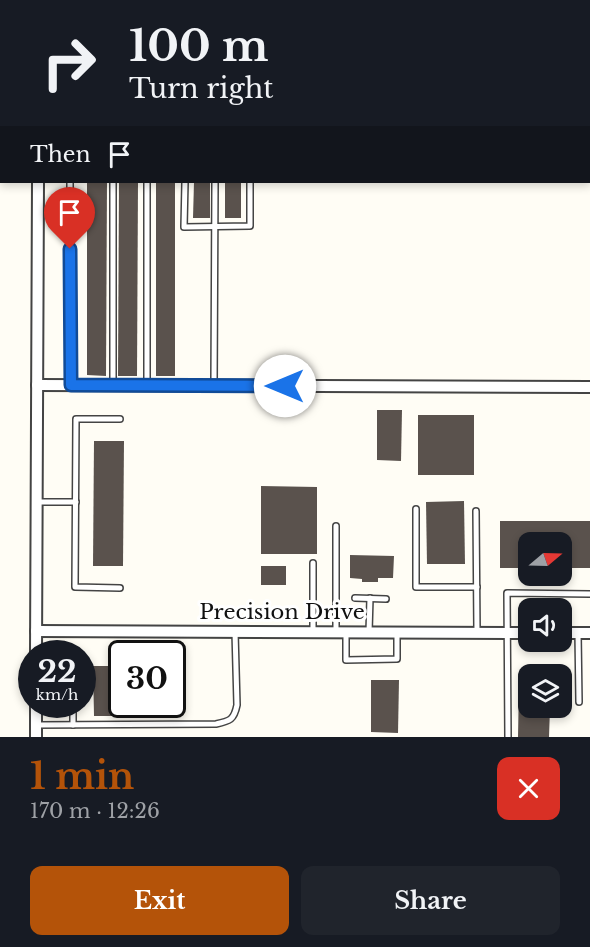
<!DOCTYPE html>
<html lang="en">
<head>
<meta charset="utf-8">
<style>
	body { margin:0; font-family:"Libre Baskerville",serif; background:#20242c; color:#f1f3f6; height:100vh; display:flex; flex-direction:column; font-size:22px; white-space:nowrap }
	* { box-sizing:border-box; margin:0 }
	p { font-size:20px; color:#9ea1a6 }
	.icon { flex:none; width:33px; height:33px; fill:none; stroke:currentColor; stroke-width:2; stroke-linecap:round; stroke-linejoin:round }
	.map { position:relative; height:737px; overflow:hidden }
	.panel { display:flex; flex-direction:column; background:#171b24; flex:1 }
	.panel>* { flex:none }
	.guide { position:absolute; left:0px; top:0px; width:591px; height:183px; box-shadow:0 3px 9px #0003; background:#171b24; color:#f1f3f6; overflow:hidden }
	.needle { width:39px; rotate:71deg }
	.buttons { position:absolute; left:518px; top:532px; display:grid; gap:12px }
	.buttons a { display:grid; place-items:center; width:54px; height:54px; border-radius:12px; background:#171b24; box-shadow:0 3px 9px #0003; font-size:30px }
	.speed { position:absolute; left:18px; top:640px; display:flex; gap:12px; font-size:30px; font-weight:700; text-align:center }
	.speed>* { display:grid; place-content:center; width:78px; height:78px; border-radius:50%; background:#171b24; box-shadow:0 3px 9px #0003; line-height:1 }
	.speed small { font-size:15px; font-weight:400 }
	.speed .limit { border:3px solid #111; border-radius:9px; background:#fff; color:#111 }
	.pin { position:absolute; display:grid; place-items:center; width:51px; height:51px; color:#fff; margin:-62px -26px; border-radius:50% 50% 50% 0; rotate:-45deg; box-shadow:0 0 6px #0007 }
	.pin .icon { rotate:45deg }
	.me { position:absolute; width:66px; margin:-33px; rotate:270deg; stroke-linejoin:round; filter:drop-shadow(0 0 4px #0008) }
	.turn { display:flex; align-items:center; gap:21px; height:126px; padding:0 30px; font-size:27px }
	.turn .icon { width:78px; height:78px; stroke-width:2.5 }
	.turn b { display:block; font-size:42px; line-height:51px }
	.then { display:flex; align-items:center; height:57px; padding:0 30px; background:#0003; gap:12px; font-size:22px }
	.round { display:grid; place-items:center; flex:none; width:63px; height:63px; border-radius:12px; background:#20242c }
	.head { display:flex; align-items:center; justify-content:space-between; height:102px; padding:0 30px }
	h1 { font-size:36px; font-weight:700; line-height:45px; color:#b45309 }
	.button { display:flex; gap:12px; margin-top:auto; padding:12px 30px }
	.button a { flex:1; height:69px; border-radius:12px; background:#b45309; color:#fff; font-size:24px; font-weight:700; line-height:69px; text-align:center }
	.button a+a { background:#20242c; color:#f1f3f6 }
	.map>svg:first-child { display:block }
	.building { fill:#5a524d }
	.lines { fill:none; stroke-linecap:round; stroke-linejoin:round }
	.service-casing { stroke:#444; stroke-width:8 }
	.minor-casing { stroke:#444; stroke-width:14 }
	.service { stroke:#fff; stroke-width:5 }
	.minor { stroke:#fff; stroke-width:10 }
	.route-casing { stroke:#114b97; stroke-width:15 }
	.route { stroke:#1a73e8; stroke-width:10 }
	.labels { text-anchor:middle; stroke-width:6; stroke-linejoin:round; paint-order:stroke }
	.street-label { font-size:21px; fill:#111; stroke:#fff }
</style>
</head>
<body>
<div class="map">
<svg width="590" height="737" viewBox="0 0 590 737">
	<rect width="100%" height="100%" fill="#fffdf5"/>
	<g class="building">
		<path d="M87,182h20l-1,194 -19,-1z"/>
		<path d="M119,182h19l-1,194h-19z"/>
		<rect x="156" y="182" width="19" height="194"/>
		<path d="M194,182h16v36h-17z"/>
		<rect x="225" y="182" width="16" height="36"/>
		<path d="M377,410h25l-1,51 -24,-1z"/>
		<rect x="418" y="415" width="56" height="60"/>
		<path d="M94,441h30l-1,125h-30z"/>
		<path d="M261,486l56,1v67h-56z"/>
		<path d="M464,501l1,63h-38l-1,-62z"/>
		<path d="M500,521h90v47h-29v-25h-33v25h-28z"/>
		<path d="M350,555l44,1 -1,22h-15v4h-16v-3l-12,-1z"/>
		<rect x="261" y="566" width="25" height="19"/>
		<path d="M93,666h29v39h3v11h-31z"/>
		<path d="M371,680h28l-1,53 -27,-1z"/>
		<path d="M519,683h9v25h22l-1,29h-31z"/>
	</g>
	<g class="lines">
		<g class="service-casing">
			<g id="service">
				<path d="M344,2v-2"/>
				<path d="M70,182l1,203"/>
				<path d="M185,182l-1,45 66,-1v-44"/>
				<path d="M113,385v-203"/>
				<path d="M147,385v-203"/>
				<path d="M214,386l1,-204"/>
				<path d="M120,419h-44l-1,168 45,1"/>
				<path d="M37,502h39"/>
				<path d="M416,509v78h61"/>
				<path d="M476,511l1,121"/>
				<path d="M355,598l31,1"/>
				<path d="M313,632v-69"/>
				<path d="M336,632v-106"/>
				<path d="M346,632v28l51,-1v-27"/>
				<path d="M369,632l1,-34"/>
				<path d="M578,633l1,69"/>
				<path d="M73,705v20"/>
				<path d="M36,725l180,-1c14,-3 18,-4 21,-19l-2,-73"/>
				<path d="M508,737l-1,-144 83,1"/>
			</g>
		</g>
		<g class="minor-casing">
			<g id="minor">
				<path d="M39,2v-2"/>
				<path d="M37,385l553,2"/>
				<path d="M36,631l492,2"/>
				<path d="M561,633h29"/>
				<path d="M36,654l2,-472"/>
				<path d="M36,705v32"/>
			</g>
		</g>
		<use href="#service" class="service"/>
		<use href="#minor" class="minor"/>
	</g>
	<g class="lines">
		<g class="route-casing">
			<path id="route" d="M70,249l1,136 214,1"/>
		</g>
		<use href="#route" class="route"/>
	</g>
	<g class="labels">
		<g class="street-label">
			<text x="282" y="619">Precision Drive</text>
		</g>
	</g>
</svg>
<div class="buttons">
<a><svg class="needle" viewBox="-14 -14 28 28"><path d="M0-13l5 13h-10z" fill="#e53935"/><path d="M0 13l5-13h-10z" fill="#9ea1a6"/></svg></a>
<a><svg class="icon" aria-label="sound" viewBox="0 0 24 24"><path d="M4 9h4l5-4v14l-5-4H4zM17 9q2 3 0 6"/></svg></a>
<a><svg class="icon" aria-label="layers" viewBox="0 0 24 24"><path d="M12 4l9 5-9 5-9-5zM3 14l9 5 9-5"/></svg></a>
</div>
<div class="speed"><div>22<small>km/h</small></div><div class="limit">30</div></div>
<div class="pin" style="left:70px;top:249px;background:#d93025"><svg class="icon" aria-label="arrive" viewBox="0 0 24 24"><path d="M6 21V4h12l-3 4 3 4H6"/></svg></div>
<svg class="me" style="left:285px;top:386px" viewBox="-20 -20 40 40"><circle r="19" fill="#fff"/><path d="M0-13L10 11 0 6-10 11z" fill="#1a73e8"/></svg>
<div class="guide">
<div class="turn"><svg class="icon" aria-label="right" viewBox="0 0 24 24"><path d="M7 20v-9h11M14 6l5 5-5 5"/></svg><div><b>100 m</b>Turn right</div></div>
<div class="then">Then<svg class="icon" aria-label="arrive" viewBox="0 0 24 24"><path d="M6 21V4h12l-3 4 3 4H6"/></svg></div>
</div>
</div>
<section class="panel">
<div class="head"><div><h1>1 min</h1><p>170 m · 12:26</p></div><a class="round" style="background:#d93025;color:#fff"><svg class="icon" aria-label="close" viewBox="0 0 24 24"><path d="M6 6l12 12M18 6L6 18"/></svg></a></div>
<div class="button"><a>Exit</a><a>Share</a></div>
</section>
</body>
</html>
